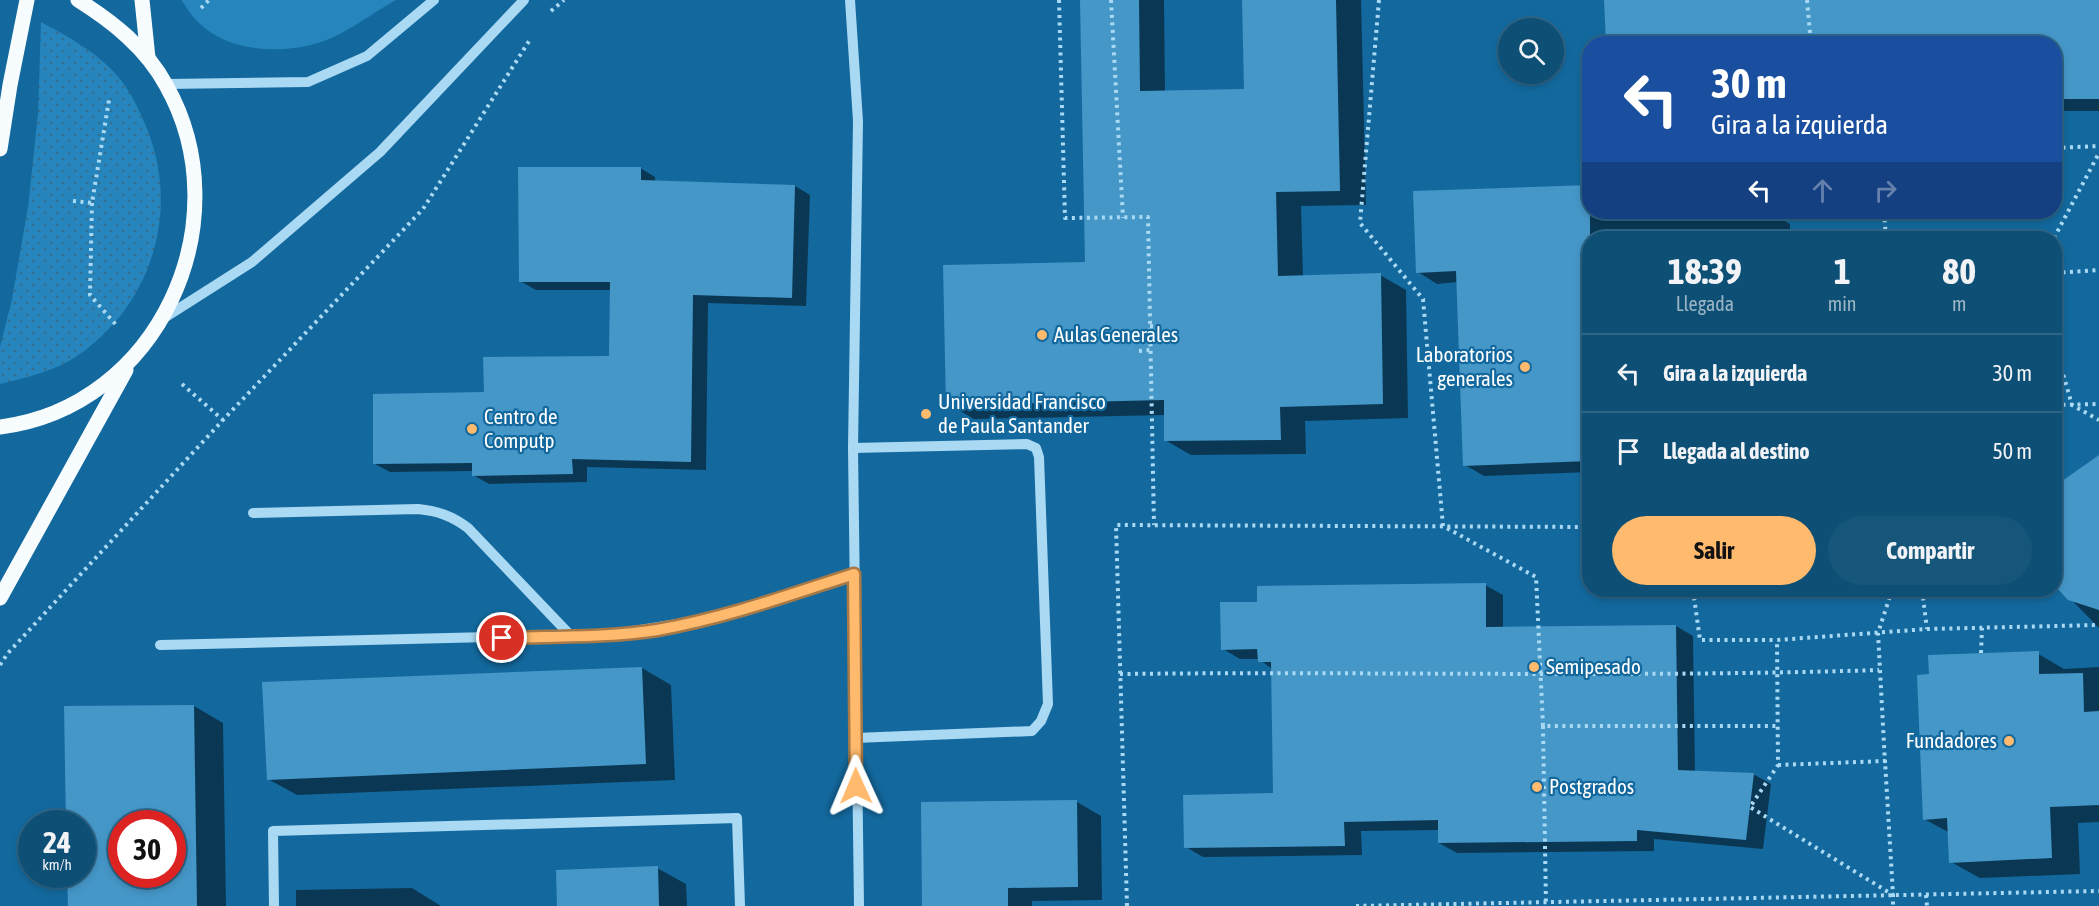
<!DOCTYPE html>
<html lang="es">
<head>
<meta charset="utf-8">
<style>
	body { margin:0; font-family:"Asap Condensed",sans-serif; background:#17567b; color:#f1f3f6; height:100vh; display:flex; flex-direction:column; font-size:22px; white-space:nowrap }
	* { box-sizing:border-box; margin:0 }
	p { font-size:20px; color:#9bb5c5 }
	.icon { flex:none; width:33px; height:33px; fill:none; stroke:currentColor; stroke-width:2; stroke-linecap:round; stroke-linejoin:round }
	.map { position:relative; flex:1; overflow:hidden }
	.sheet { position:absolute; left:1582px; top:231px; width:480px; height:366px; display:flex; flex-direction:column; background:#0e4f76; border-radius:24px; box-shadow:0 3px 9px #0003,0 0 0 2px #2e6688 }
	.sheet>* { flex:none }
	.banner { position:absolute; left:1582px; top:36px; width:480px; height:183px; border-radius:24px; box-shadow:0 3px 9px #0003,0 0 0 2px #2e6688; background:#1a4fa0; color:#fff; overflow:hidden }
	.tools { position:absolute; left:1498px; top:18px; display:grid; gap:12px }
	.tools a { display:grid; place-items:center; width:66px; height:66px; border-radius:50%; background:#0e4f76; box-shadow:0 3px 9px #0003,0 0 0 2px #2e6688; font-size:30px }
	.speed { position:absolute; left:18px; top:810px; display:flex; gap:12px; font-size:30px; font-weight:700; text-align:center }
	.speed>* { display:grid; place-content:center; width:78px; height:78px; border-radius:50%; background:#0e4f76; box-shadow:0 3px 9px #0003,0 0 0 2px #2e6688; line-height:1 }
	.speed small { font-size:15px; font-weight:400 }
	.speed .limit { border:9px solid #d22; background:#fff; color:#111 }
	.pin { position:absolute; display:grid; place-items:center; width:51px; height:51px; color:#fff; margin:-26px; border:3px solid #fff; border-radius:50%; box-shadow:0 2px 6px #0007 }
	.me { position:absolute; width:66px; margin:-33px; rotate:359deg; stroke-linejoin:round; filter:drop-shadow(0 0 4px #0008) }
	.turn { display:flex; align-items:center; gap:21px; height:126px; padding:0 30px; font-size:27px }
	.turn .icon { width:78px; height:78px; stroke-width:2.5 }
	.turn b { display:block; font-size:42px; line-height:51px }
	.lanes { display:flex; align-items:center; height:57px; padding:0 30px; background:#0003; justify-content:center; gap:30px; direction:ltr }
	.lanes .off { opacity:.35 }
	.eta { display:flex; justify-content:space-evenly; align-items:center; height:102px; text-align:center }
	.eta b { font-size:36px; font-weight:700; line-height:42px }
	.cta { display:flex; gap:12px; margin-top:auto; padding:12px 30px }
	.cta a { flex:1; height:69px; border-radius:36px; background:#ffba6d; color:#111; font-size:24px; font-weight:700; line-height:69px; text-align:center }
	.cta a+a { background:#17567b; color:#f1f3f6 }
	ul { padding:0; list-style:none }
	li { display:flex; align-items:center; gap:18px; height:78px; padding:0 30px; border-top:2px solid #2e6688 }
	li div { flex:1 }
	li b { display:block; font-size:22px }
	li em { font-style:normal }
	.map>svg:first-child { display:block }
	.green { fill:#2585bc }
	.garden { fill:url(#garden-dots) }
	.shadow { fill:#0007; fill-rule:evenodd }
	.building { fill:#4597c8; fill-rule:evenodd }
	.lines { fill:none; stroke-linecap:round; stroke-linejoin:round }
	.path { stroke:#aad9f4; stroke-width:4; stroke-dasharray:3 4.5; stroke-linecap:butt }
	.minor { stroke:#aad9f4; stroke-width:10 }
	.major { stroke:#f7fcff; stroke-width:15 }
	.route-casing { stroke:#a67947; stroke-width:15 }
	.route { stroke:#ffba6d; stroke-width:10 }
	.poi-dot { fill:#ffba6d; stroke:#13699e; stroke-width:2 }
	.labels { text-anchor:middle; stroke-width:4.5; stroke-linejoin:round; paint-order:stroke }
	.poi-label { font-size:21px; fill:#fff; stroke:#13699e; text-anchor:start }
</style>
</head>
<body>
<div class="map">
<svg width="2099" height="906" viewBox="0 0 2099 906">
	<defs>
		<pattern id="garden-dots" width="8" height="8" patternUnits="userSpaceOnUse" patternTransform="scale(1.5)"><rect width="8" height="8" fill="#2585bc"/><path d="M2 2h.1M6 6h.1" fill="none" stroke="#356e8f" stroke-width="1.8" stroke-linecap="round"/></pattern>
	</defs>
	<rect width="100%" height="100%" fill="#13699e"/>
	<path class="green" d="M181,0h215c-22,12 -49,33 -72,41 -39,14 -96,12 -126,-19 -7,-6 -11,-15 -17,-22z"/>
	<path class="garden" d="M41,22c26,14 50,27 71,48 15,15 25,35 33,54 36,82 9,178 -65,230 -24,17 -52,23 -80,30v-37l12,-48 16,-92 10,-93z"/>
	<g class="shadow">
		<path d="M1081,0h83l1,92 81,-2 -2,-90h117l5,205 -65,1 2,71 77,-2 26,15 2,128 -103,3 1,33 -115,1 -26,-15 1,-25 -192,4 -26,-15 139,-140z"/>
		<path d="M1606,0h493v111h-44v-67z"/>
		<path d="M640,168l15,9v4l140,5 15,9 -4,111 -98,-3 -2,167 -119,-3v15l-98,2 -16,-9v-4l-83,1 -15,-8 110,-70 126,-37 1,-67h-76l-16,-9z"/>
		<path d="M1590,186v26h142v3l38,-2 20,11v14h-200v234l-106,4 -19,-11 -7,-183 -21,2 -19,-12z"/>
		<path d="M2099,467v161l-44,-45v-94l23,-19z"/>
		<path d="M1485,585l18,10v34l173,-3 17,10 2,136 58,2 18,10 -8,65 -109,-10v12l-197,2 -18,-10v-13l-78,1 1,24 -159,2 -17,-10 89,-52 -3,-126 -13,-10h-19l-17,-10 36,-46z"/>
		<path d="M2035,652l29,17 35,-2v155l-21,1 2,51 -100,4 -29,-16 -1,-29 -26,-14 6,-143z"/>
		<path d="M642,668l29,17 4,95 -378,15 -29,-16 -4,-96z"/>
		<path d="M194,706l29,17 3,183h-157l13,-32zM122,824h50v50h-50z"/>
		<path d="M1077,802l24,14 1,84 -70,1v5h-109z"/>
		<path d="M657,868l29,16 1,22h-128z"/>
		<path d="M412,888l29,18h-145v-16z"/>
	</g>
	<g class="building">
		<path d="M1080,0h59l1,91 104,-2 -2,-89h94l4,191 -64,1 2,84 103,-3 2,131 -103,3 1,33 -117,1v-41l-218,5 -3,-140 142,-3z"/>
		<path d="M1604,0h495v99h-44v-55h-449z"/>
		<path d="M518,167h123v13l154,5 -3,113 -99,-3 -2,167 -119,-3 1,15 -101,2v-13l-99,1v-70l111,-2 -1,-35 126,-1 1,-74h-91z"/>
		<path d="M1590,185v276l-127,5 -7,-195 -40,2 -3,-82z"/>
		<path d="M2099,455v155l-31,-10 -13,-14v-100z"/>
		<path d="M1486,583v44l190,-2 2,145 76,3 -8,67 -109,-10v11l-199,2v-23l-94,2 1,24 -161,2 -1,-53 90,-2 -2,-131h-13l-1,-13 -36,1 -1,-48h37v-16z"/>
		<path d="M2039,651v23l44,-1 1,39 15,-1v94l-49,2 2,51 -103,5 -2,-45 -24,2 -6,-145 12,-1 -1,-19z"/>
		<path d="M642,667l4,97 -379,16 -5,-98z"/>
		<path d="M194,705l3,201h-129l-1,-32h15v-50h-16l-2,-118zM122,824h50v50h-50z"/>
		<path d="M1077,800l1,87 -70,1v18h-86l-1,-104z"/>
		<path d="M658,866l1,40h-102l-1,-36z"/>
	</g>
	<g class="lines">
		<g class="path">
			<path d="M1059,0l6,218 83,-1 6,308"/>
			<path d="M1111,0l12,218"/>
			<path d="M1379,0l-19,223 63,76 20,227 93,51 7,149h235"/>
			<path d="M1807,0l4,44"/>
			<path d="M201,8l8,-8"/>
			<path d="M551,11l13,-11"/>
			<path d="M2055,148l44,-2"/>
			<path d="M73,201l19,2 17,-103"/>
			<path d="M92,203l-2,92 28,32"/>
			<path d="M1884,212l2,26"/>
			<path d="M2054,238l45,-85"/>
			<path d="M2055,273l44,-3"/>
			<path d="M1150,326l15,1"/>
			<path d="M2055,346l17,59 27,15"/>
			<path d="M1139,351l11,-1"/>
			<path d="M182,384l41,36"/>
			<path d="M2055,405l44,-1"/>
			<path d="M1693,590l7,50h77"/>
			<path d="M1922,590l5,39"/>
			<path d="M1981,653l1,-25"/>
			<path d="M0,665l8,-12 215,-233 200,-211 108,-171"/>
			<path d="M1120,674c253,-3 506,4 759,-4"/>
			<path d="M1543,726l3,180"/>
			<path d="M1885,763l-7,-130 14,-43"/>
			<path d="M1778,765l107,-4 8,134 -143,-88 28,-42 -1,-125 150,-11 172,-4"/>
			<path d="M1893,894v12"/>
			<path d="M1926,895l1,11"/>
			<path d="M1127,906l-11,-381 474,2"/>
			<path d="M1356,906l743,-15"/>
		</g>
		<g class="minor">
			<path d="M850,0l8,121 -5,327 6,458"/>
			<path d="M166,84l142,-2 59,-26 67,-56"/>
			<path d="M164,318l88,-56 128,-110 144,-152"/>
			<path d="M853,448l174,-4 9,4 3,9 9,247 -7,17 -9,10 -177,7"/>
			<path d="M253,513l165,-4c20,2 34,7 50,19l103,108"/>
			<path d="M160,645l456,-11 98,-16 140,-44"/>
			<path d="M274,906l-1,-75 464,-13 3,88"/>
		</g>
		<g class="major">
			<path d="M142,0l6,58"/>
			<path d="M0,149l10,-64 17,-85"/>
			<path d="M0,427c159,-20 243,-206 166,-342 -20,-37 -53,-63 -88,-85"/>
			<path d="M0,598l126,-228"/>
		</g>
	</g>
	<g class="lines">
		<g class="route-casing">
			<path id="route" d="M502,638c51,-2 104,0 155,-8 68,-12 132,-35 197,-56l2,212"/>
		</g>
		<use href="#route" class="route"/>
	</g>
	<g class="poi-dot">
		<circle cx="1042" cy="335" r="6"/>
		<circle cx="1525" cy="367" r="6"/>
		<circle cx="926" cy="414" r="6"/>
		<circle cx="472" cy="429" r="6"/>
		<circle cx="1534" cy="667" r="6"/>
		<circle cx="2009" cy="741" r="6"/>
		<circle cx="1537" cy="787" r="6"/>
	</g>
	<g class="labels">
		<g class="poi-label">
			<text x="1054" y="342">Aulas Generales</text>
			<text x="1513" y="362" text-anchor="end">Laboratorios<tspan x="1513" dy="24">generales</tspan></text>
			<text x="938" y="409">Universidad Francisco<tspan x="938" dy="24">de Paula Santander</tspan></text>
			<text x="484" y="424">Centro de<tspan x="484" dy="24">Computp</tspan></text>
			<text x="1546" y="674">Semipesado</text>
			<text x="1997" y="748" text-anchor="end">Fundadores</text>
			<text x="1549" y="794">Postgrados</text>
		</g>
	</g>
</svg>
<div class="tools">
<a><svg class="icon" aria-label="search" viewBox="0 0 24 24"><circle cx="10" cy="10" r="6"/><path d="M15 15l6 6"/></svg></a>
</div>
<div class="speed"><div>24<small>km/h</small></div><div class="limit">30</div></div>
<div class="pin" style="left:502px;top:638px;background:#d93025"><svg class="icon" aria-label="arrive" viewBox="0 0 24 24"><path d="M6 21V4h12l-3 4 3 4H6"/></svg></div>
<svg class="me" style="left:856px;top:786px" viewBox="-20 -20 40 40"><path d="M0-17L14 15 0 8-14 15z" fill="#ffba6d" stroke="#fff" stroke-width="4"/></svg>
<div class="banner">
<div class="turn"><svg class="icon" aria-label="left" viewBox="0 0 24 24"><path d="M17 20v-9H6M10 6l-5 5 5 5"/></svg><div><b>30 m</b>Gira a la izquierda</div></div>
<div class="lanes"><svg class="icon" aria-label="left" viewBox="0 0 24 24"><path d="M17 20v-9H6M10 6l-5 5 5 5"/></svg><svg class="icon off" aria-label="ahead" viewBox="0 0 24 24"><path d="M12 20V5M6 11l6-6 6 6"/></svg><svg class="icon off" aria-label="right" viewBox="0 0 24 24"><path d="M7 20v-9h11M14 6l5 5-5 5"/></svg></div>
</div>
<section class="sheet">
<div class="eta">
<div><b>18:39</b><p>Llegada</p></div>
<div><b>1</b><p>min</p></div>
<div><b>80</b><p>m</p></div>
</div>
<ul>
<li><svg class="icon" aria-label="left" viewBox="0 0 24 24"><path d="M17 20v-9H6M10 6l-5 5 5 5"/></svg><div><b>Gira a la izquierda</b></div><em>30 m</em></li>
<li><svg class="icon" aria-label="arrive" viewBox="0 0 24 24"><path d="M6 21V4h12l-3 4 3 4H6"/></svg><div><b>Llegada al destino</b></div><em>50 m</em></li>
</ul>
<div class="cta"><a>Salir</a><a>Compartir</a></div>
</section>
</div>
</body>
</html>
